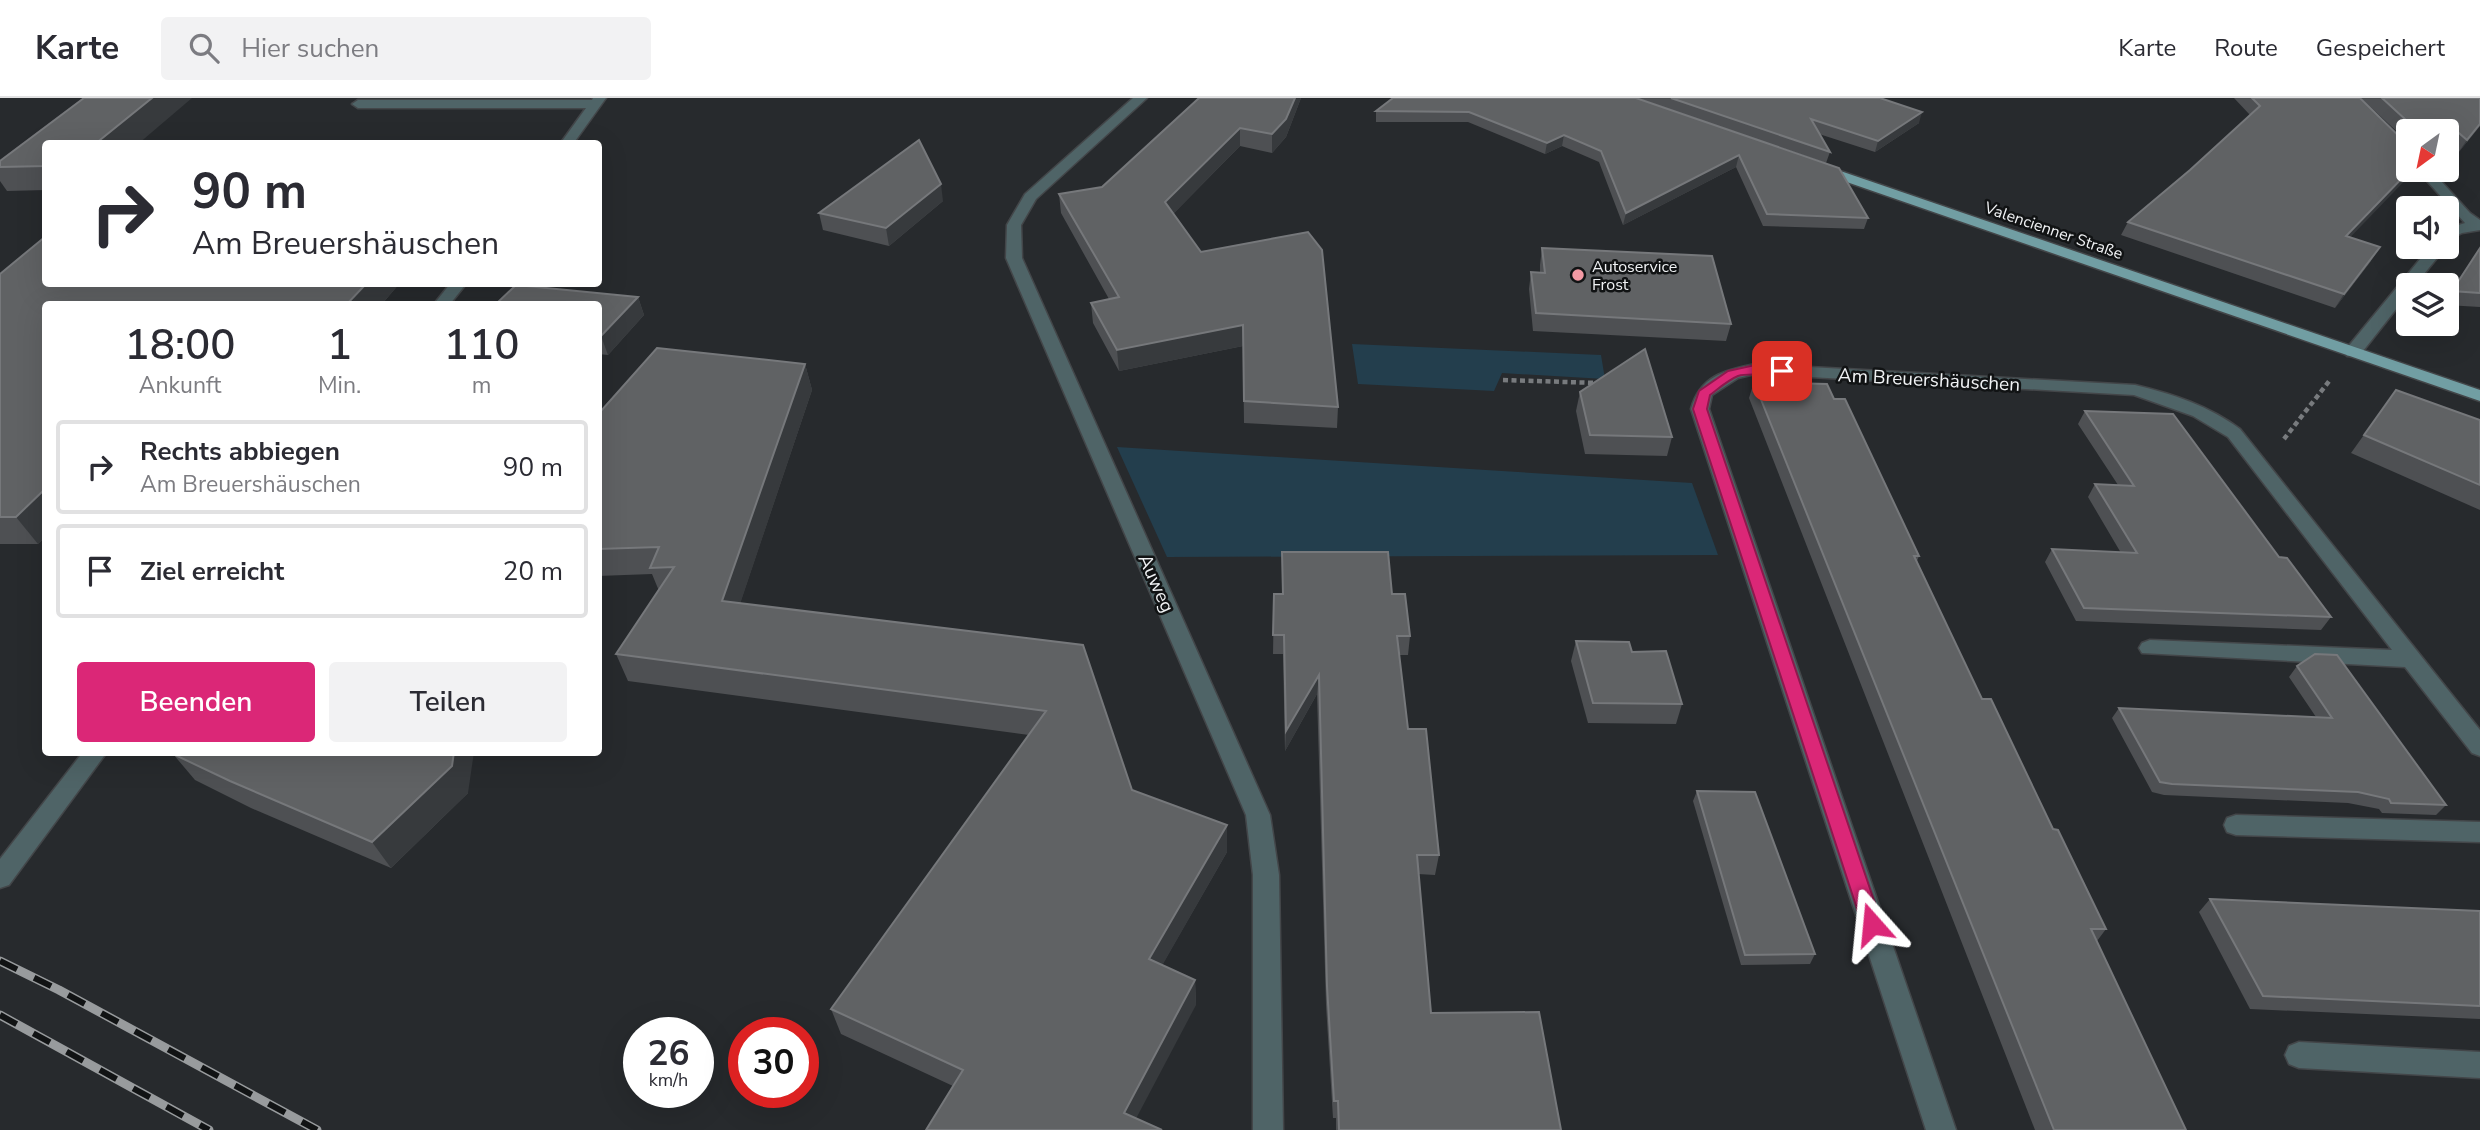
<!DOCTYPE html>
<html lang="de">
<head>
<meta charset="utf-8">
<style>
	body { margin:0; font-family:"Nunito Sans",sans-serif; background:#f2f2f3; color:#2b2b33; height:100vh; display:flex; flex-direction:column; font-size:26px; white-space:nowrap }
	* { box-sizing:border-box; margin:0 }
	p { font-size:23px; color:#7c7c81 }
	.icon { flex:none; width:38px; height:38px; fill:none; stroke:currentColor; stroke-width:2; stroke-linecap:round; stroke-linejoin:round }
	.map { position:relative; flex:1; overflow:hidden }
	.details { position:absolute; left:42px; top:203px; width:560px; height:455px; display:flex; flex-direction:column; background:#fff; border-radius:7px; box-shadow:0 7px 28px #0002 }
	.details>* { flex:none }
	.banner { position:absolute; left:42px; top:42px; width:560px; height:147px; border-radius:7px; box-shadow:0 7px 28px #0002; background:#fff; color:#2b2b33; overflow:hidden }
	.needle { width:46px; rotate:213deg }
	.fabs { position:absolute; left:2396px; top:21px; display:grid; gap:14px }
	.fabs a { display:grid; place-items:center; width:63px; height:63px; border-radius:7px; background:#fff; box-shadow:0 7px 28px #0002; font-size:35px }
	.speed { position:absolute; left:623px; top:919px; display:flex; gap:14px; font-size:35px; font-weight:700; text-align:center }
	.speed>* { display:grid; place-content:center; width:91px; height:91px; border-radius:50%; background:#fff; box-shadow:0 7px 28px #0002; line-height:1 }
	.speed small { font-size:18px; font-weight:400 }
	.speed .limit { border:10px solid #d22; background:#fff; color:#111 }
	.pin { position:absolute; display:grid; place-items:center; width:60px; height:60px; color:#fff; margin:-30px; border-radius:14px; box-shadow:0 4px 10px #0006 }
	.me { position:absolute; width:77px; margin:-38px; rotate:342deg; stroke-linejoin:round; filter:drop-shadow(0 0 5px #0008) }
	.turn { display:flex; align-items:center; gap:24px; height:147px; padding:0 35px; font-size:32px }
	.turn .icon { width:91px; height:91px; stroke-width:2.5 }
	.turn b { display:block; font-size:49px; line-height:60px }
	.eta { display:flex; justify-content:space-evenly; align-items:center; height:119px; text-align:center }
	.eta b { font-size:42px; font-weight:600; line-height:49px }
	.primary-button { display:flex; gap:14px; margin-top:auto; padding:14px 35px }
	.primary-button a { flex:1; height:80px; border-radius:7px; background:#db2777; color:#fff; font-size:28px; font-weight:600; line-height:80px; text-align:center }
	.primary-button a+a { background:#f2f2f3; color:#2b2b33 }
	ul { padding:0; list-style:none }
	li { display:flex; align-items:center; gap:21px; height:94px; margin:0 14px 10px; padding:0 21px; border:4px solid #e1e1e2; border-radius:7px }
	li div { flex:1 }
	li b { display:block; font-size:26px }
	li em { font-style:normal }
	header { display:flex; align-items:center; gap:42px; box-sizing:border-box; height:98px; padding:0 35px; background:#fff; border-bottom:2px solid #e1e1e2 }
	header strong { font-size:33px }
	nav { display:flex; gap:38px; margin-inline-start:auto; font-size:24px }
	.search { width:490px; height:63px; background:#f2f2f3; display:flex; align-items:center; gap:18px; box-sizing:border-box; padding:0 24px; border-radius:7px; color:#7c7c81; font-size:26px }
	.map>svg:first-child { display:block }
	.green { fill:#233e4d }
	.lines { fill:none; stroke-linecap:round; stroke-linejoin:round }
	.minor-casing { stroke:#434649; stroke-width:3 }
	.major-casing { stroke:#434649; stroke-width:3 }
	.path { stroke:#787b7e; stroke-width:4.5; stroke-dasharray:5 3.5; stroke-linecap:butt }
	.minor { fill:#4f6467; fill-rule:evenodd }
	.major { fill:#719ea3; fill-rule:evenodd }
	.rail-casing { stroke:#989b9d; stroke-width:9 }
	.rail { stroke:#111314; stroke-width:6; stroke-dasharray:19; stroke-linecap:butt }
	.wall { fill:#4e5053 }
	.shaded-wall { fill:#373a3d }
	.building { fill:#606264; stroke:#76787b; stroke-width:2 }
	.route { fill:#db2777; stroke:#8e194d; stroke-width:2 }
	.poi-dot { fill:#f49aa4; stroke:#111314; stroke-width:2.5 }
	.labels { text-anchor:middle; stroke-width:5; stroke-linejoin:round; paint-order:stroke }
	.far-street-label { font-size:16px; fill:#f0f2f4; stroke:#111314 }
	.far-poi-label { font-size:16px; fill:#f0f2f4; stroke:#111314; text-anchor:start }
	.street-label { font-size:19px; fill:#f0f2f4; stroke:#111314 }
</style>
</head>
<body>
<header>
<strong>Karte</strong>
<div class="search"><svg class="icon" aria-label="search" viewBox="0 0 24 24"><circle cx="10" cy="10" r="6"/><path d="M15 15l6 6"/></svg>Hier suchen</div>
<nav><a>Karte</a><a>Route</a><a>Gespeichert</a></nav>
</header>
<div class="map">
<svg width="2480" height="1032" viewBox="0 0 2480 1032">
	<rect width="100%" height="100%" fill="#272a2d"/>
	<g class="green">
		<path d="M1352,246l249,11 4,24 -103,-6 -8,18 -136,-7z"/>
		<path d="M1117,349l575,36 26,72 -551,2z"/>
	</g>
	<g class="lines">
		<g class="minor-casing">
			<g id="minor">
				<path d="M593,0h13l-33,46h-13l26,-36h-228l-6,-4 6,-4h234z"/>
				<path d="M1133,0h14l-111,101 -15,26 1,33 248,557 9,60 4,255h-30v-255l-7,-60 -240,-557 1,-33 18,-31z"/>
				<path d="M2417,72h14l39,43 10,7v10l-18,3 -16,8v-12l19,-6z"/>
				<path d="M2430,149h16l-31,38h-7v9l-49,62h-12l-2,-4 2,-4z"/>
				<path d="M450,186h16l-16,20h-16z"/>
				<path d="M1755,266l380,21c38,9 74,21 105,44l240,301v26l-8,-3 -67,-86 -263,-14 -3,-5 3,-5 8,-3 242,10 -164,-213 -35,-21 -59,-21 -379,-21 -17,4 -26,17 -3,14 247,721h-30l-235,-721c9,-33 34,-39 64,-45z"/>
				<path d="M83,654h24l-98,133 -9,3v-29z"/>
				<path d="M2236,717l244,7v20l-244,-7 -9,-3 -3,-7 3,-7z"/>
				<path d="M2299,944l181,10v26l-181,-10 -10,-4 -4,-9 4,-9z"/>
			</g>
		</g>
		<g class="major-casing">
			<path id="major" d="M1817,65l663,227v11l-668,-231 -2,-3z"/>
		</g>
		<g class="path">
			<path d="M1503,282l95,3"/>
			<path d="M2284,341l46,-59"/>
		</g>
		<use href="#minor" class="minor"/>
		<use href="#major" class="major"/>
		<g class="rail-casing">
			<g id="rail">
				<path d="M0,863l59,29 258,140"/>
				<path d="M0,917l209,115"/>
			</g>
		</g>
		<use href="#rail" class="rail"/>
	</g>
	<g class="wall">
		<path d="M1199,0h102l-15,39 -14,16 -32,-7 -67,68 28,38 137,155 -1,21 -93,-5 -1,-77 -124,25 -26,-48 -2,-20 18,-4 -48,-86 -2,-19 43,-7z"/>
		<path d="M1636,0l232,120 -4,11 -101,-3 -27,-59 -113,58 -24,-63 -37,-16 -17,8 -77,-32h-92v-11z"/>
		<path d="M1637,0h243l39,25 -44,29 -56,-18 11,18 -4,11z"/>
		<path d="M2234,0h126l-10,139 21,24 -36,47 -214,-73 7,-13 62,-52 60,-55z"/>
		<path d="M2361,0h119v28l-22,27 -12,-11v-11h-38v11z"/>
		<path d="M46,46v46l-39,1 -7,-10v-20z"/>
		<path d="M943,103l-54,45 -66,-16 -4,-17z"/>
		<path d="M1542,150l189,76 -5,17 -193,-10 -4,-42 2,-17h9v-7z"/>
		<path d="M2480,150v59l-34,-2v-7z"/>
		<path d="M0,176l46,10h353l-17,20h-336v232l-8,8h-38z"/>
		<path d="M638,199l6,18 -36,40 -10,-1v-50z"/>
		<path d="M805,266l7,26 -72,213 343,42 49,145 95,35v27l-65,113 33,15 1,25 -243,81 -112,-52 -10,-25 198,-274 -401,-54 -12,-27 43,-63 -7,-17 -54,2v-165z"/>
		<path d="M1754,284l80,17 85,157 -2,5 65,138 124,230 -9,12 89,189h-151l-286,-732z"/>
		<path d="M2396,292l84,30v90l-129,-57z"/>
		<path d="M1580,294l92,45 -5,19 -82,-2 -9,-43z"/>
		<path d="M2085,313l194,146 52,60 -10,13 -245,-9 -31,-59 7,-13 69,4 -33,-56 7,-13 23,1 -40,-61z"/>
		<path d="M1282,454l110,42 18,42 -2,19h-9l9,74 31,126 -4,20 -17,-1 13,139 130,117h-225v-12h-3l-7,-113 -9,-311 -32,57 -2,-97h-10l1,-60h8z"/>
		<path d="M1576,543l56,11 50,52 -6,20 -88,-1 -17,-62z"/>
		<path d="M2297,568l149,139 -10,10 -54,-2 -3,-4 -31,-6 -184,-8 -12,-3 -40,-74 7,-10 197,9 -27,-40z"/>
		<path d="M173,656l295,39 -77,75 -140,-60 -56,-28z"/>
		<path d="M1697,693l118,163 -5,10 -69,1 -48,-164z"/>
		<path d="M2210,801l270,12v108l-230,-10 -51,-97z"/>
	</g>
	<g class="shaded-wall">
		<path d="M152,0h40l-54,46h-43z"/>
		<path d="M1295,0h6l-15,39 -14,16v-19z"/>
		<path d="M1922,14l-3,11 -44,29 3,-11z"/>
		<path d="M2480,26v2l-22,27 9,-13z"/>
		<path d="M1240,30v18l-74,75 -1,-19z"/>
		<path d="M1564,37l-2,11 -17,8 2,-11z"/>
		<path d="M1739,57l-3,12 -113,58 3,-12z"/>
		<path d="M2410,72h5l-77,80 8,-14z"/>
		<path d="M941,86l2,17 -54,45 -3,-18z"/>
		<path d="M2380,149l-9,14 -36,47 9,-14z"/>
		<path d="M366,186h33l-17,20h-35z"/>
		<path d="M638,199l6,18 -36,40 -7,-19z"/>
		<path d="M1243,227v21l-124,25 -2,-21z"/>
		<path d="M805,266l7,26 -80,238 -10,-27z"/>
		<path d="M46,390v48l-8,8 -22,-27z"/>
		<path d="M1319,577l-2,19 -32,57 1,-20z"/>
		<path d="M454,654h20l-6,41 -77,75 -19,-26z"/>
		<path d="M1227,727v27l-76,133 -2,-26z"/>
		<path d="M1195,882l1,25 -66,125 -6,-17z"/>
	</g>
	<g class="building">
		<path d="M84,0h68l-57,46h-49v22l-46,1v-6z"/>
		<path d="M1199,0h96l-9,21 -14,15 -32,-6 -75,74 36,50 107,-20 14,18 16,157 -94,-6 -1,-76 -126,25 -26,-47 28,-6 -60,-103 43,-7z"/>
		<path d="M1393,0h243l203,70 29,50 -101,-4 -28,-59 -113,58 -25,-62 -37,-16 -17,8 -78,-31 -93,-1z"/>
		<path d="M1671,0h209l42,14 -44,29 -67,-22 19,33z"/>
		<path d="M2252,0h108l48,47v25h2l-64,66 34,11 -36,47 -216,-72 62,-52 70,-64z"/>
		<path d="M2382,0h98v26l-13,16 -15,-13 -6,5v-1h-28z"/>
		<path d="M919,42l22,44 -55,44 -67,-15z"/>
		<path d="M46,138v48h320l-19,20h-301v184l-30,29h-16v-243z"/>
		<path d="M1542,150l170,8 19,68 -195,-11 -5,-41 14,1z"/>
		<path d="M2480,150v45l-28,-2z"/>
		<path d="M516,187l122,12 -37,39h-3v-32h-102z"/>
		<path d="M657,250l148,16 -83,237 361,44 49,145 95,35 -78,134 46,21 -71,133 38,17h-236l37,-60 -132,-61 215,-298 -430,-57 58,-87 -24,1 9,-21 -61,2v-138h3z"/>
		<path d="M1645,251l27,88 -82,-2 -10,-43z"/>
		<path d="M1754,284l73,2 7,15h11l74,157h-5l68,143h9l62,130 5,1 48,99h-15l95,201h-132z"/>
		<path d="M2396,292l84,30v65l-116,-50z"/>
		<path d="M2085,313l88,3 106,143 8,1 44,59 -247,-9 -32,-59 85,4 -42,-69 39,2z"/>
		<path d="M1282,454h106l4,42h13l5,42h-13l11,93h18l13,126h-22l14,158 108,-1 22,118h-222l-1,-29h-4l-7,-115 -8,-311 -33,56 -2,-96h-11l1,-41h9z"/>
		<path d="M1576,543l53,1 3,10 34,-1 16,53 -89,-1z"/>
		<path d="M2315,556l22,1 109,150 -55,-2 -2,-4 -31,-7 -186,-8 -12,-2 -41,-74 213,10 -35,-52z"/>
		<path d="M174,654h280l-2,14 -80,76 -142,-61 -57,-27z"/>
		<path d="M1697,693l58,1 60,162 -70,1z"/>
		<path d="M2210,801l270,12v95l-217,-10z"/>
	</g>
	<path class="route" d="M1755,267l27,2 6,4c-11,9 -34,0 -50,5 -10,4 -20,13 -28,19l-3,14 175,515 -3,6 -7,2 -7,-2 -3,-6 -169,-515 6,-18 29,-20z"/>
	<circle class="poi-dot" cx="1578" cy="177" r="7"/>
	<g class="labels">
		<g class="far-street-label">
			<text transform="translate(2054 132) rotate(19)" y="6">Valencienner Straße</text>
		</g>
		<g class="far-poi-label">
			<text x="1592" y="174">Autoservice<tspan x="1592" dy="18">Frost</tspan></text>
		</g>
		<g class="street-label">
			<text transform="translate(1929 281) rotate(3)" y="7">Am Breuershäuschen</text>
			<text transform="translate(1157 485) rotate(66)" y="7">Auweg</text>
		</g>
	</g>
</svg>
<div class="fabs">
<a><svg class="needle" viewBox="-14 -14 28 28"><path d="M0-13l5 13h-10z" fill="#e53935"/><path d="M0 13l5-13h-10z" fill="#7c7c81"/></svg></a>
<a><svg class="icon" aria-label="sound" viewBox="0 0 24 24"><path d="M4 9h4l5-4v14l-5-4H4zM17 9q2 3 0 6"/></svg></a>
<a><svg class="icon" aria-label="layers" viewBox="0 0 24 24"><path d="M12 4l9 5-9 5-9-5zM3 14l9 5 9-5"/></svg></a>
</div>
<div class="speed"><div>26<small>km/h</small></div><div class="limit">30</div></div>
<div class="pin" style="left:1782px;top:273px;background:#d93025"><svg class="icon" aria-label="arrive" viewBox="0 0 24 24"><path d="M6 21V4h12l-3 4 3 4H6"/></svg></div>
<svg class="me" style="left:1872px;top:826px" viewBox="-20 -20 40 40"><path d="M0-17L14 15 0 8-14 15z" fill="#db2777" stroke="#fff" stroke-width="4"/></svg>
<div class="banner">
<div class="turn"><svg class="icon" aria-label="right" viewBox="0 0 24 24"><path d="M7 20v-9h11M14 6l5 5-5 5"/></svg><div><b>90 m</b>Am Breuershäuschen</div></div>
</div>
<section class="details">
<div class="eta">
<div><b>18:00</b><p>Ankunft</p></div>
<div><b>1</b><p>Min.</p></div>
<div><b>110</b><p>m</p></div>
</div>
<ul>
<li><svg class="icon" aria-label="right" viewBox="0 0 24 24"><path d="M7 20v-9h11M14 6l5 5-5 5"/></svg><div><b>Rechts abbiegen</b><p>Am Breuershäuschen</p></div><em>90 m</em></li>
<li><svg class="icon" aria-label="arrive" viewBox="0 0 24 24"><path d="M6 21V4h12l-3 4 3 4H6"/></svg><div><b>Ziel erreicht</b></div><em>20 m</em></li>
</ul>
<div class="primary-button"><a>Beenden</a><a>Teilen</a></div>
</section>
</div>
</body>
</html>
